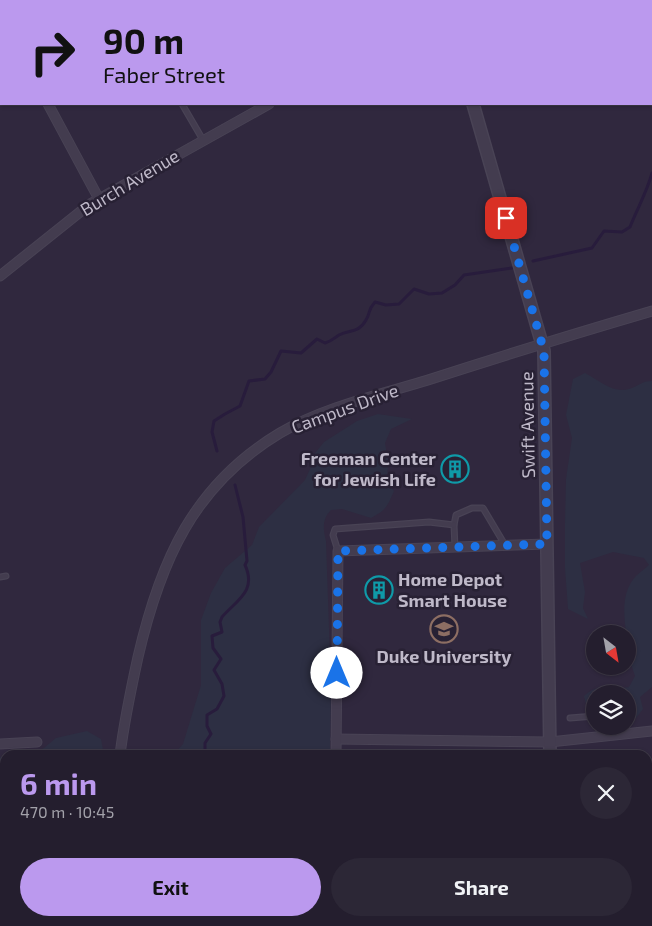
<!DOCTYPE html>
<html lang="en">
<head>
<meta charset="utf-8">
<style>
	body { margin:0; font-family:"Exo 2",sans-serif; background:#2c2736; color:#f1f3f6; height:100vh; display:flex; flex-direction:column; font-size:19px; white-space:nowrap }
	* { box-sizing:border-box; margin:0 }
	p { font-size:16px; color:#a3a2aa }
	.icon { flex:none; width:28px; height:28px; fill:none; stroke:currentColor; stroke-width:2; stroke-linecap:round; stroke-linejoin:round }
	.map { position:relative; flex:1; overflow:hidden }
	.panel { position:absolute; left:0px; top:750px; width:652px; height:176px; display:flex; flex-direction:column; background:#241e2e; border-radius:15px 15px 0 0; box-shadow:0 1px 4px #0004,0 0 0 1px #413c4a }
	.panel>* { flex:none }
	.top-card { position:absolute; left:0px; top:0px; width:652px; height:105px; box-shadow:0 1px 4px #0004,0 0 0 1px #413c4a; background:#b9e; color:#111; overflow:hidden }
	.needle { width:32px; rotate:149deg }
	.fabs { position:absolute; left:586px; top:625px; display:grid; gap:10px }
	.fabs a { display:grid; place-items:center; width:50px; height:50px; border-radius:50%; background:#241e2e; box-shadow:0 1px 4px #0004,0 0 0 1px #413c4a; font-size:25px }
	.pin { position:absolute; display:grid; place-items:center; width:42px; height:42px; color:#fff; margin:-21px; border-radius:10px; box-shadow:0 2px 8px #0006 }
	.me { position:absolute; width:55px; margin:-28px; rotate:0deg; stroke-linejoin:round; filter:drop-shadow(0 0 4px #0008) }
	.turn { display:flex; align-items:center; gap:18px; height:105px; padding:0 20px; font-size:22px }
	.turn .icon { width:65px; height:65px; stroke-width:2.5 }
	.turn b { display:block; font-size:35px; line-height:42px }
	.round { display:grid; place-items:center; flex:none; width:52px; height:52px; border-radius:26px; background:#2c2736 }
	.overview { display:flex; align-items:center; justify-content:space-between; height:85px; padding:0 20px }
	h1 { font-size:30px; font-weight:700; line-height:38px; color:#b9e }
	.primary-button { display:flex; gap:10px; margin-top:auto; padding:10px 20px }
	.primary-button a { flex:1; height:58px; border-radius:30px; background:#b9e; color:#111; font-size:20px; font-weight:700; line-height:58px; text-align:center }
	.primary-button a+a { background:#2c2736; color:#f1f3f6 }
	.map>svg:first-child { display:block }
	.green { fill:#2d2f43 }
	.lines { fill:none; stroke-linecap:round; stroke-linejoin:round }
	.stream { stroke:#281c3c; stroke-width:3 }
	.service-casing { stroke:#494355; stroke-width:7 }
	.minor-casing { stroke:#494355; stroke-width:11 }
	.tertiary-casing { stroke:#494355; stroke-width:14 }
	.secondary-casing { stroke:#494355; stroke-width:15 }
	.motorway-casing { stroke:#4b4456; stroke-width:20 }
	.service { stroke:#433c4f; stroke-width:4.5 }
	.minor { stroke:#433c4f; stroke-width:9 }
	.tertiary { stroke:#433c4f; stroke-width:11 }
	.secondary { stroke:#544b61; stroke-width:12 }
	.motorway { stroke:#6a745a; stroke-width:18 }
	.route { stroke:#1a73e8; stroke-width:9; stroke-dasharray:0 16.2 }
	.labels { text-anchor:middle; stroke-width:5; stroke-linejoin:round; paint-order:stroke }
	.street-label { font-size:18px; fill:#bfb9c9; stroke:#282134 }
	.poi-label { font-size:18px; font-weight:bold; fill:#bfb9c9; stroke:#282134; text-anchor:end }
</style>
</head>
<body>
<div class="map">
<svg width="652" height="926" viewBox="0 0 652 926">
	<rect width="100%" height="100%" fill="#30283e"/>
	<g class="green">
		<path d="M585,373c14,7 28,21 44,16 10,-3 12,-8 23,-8v306l-12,10 3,12 -7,9 -8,-4v-20h-33v12l-9,-2 -2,-8c18,-16 25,-5 45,-9l6,-11 -7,-21v-21h-2c-2,-21 -5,-42 10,-58 4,-4 9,-7 13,-11l-5,-7 -31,-6 -33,11 5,29 -2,16 5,11 -20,-10 -3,-41v-44l1,-45 6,-41 -6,-23 7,-36z"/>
		<path d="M378,414l34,5 -21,10 -6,14 3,18 -1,21 7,9c-7,16 -8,19 -23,27l-29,-9 -11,1c-9,9 -8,19 -5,31l5,146 -1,68h-157l10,-11 18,-59v-65l10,-27 14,-25 27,-23 7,-18 46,-47 5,-11 2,-12 12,-15 33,-21z"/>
		<path d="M87,731l14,8 3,16h-87l18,-2 9,-5 12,-10z"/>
		<path d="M0,757h5v164h80l3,5h-88z"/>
		<path d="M125,921h202v5h-201z"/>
	</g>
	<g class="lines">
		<g class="stream">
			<path d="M533,261l59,-13 12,-17 18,1 8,-5c7,-18 17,-35 22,-54"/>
			<path d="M217,451l-5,-19 2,-11 11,-7 15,-8 9,-25 16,-2 6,-7 10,-21 20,2 16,-14 8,4c7,-2 9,-5 14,-8 11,-6 19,-1 27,-15 5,-8 1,-9 9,-18l11,3 13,-1 15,-15 15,5 13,-1 13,-8 9,-10 48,-7"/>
			<path d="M205,755v-12l6,-9 -4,-8v-11l10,-6 7,-13 -2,-12 -8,-14 7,-11 -8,-11 -1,-12 10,-4 -2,-10 2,-5c15,-17 35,-26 23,-52l2,-4 -4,-44 -8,-32"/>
			<path d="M146,921v5"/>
		</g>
		<g class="service-casing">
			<g id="service">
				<path d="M182,104l21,36"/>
				<path d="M455,548l-1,-23 2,-10 16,-7h11l22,37"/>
				<path d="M338,551l-5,-16 2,-6 94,-7 25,3"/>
				<path d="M0,577l6,-1"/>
				<path d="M570,718l25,-2"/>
				<path d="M616,726l2,9"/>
			</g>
		</g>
		<g class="minor-casing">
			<g id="minor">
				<path d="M346,0l1,1"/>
				<path d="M591,1v-1"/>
				<path d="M48,104l51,95"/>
				<path d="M0,276l90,-72 179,-100"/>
				<path d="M336,739l214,3 102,-11"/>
				<path d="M0,744l37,-2"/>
				<path d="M120,755c4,-33 11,-66 18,-98 22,-95 55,-172 142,-224 44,-26 99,-38 148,-53 74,-24 149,-47 224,-69"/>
				<path d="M336,755l2,-204 209,-7"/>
				<path d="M112,921v5"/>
			</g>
		</g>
		<g class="tertiary-casing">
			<g id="tertiary">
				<path d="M5,0l1,1"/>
				<path d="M443,0l1,1"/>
				<path d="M473,104l71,247 6,404"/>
			</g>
		</g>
		<g class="secondary-casing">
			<g id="secondary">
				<path d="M105,1l3,-1"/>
				<path d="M0,55l1,-1"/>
				<path d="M551,921v5"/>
			</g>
		</g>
		<g class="motorway-casing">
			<g id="motorway">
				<path d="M648,906l4,-1"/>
				<path d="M648,920h4"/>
				<path d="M565,921l8,4 42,-4"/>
			</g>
		</g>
		<use href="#service" class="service"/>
		<use href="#minor" class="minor"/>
		<use href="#tertiary" class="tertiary"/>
		<use href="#secondary" class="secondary"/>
		<use href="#motorway" class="motorway"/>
	</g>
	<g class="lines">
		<path class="route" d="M337,673l1,-122 209,-7 -3,-193 -38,-133"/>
	</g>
	<defs>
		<g id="building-ring" transform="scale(1.4375)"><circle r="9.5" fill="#282134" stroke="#0f9aa8" stroke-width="1.5"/><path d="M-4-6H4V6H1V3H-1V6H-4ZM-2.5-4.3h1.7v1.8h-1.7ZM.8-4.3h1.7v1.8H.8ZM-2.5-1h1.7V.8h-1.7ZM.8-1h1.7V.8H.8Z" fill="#0f9aa8"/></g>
		<g id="university-ring" transform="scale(1.4375)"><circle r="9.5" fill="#282134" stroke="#8d6e63" stroke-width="1.5"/><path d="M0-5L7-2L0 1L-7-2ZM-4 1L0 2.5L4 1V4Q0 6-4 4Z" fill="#8d6e63"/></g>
	</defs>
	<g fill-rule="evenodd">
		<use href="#building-ring" x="455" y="469"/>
		<use href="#building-ring" x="379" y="590"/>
		<use href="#university-ring" x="444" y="629"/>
	</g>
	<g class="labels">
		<g class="street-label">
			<text transform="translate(130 183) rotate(-31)" y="6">Burch Avenue</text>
			<text transform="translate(345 409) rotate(-20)" y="6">Campus Drive</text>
			<text transform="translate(528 425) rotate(-91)" y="6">Swift Avenue</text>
		</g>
		<g class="poi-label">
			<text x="436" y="465">Freeman Center<tspan x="436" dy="21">for Jewish Life</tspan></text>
			<text x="398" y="586" text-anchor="start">Home Depot<tspan x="398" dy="21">Smart House</tspan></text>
			<text x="444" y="663" text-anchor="middle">Duke University</text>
		</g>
	</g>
</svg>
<div class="fabs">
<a><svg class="needle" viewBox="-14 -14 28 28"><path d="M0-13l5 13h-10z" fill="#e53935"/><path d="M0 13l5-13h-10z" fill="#a3a2aa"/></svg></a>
<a><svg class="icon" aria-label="layers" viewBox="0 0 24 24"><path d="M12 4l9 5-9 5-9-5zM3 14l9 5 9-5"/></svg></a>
</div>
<div class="pin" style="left:506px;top:218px;background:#d93025"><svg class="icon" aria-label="arrive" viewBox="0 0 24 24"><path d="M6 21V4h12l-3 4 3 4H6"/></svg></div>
<svg class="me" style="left:337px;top:673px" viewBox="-20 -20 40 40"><circle r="19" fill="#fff"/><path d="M0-13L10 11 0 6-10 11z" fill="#1a73e8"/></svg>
<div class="top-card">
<div class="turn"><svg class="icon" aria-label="right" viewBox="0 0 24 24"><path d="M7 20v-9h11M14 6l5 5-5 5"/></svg><div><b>90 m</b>Faber Street</div></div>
</div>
<section class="panel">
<div class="overview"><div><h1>6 min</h1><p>470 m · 10:45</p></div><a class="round"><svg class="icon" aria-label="close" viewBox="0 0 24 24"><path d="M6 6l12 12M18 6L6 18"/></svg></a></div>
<div class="primary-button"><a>Exit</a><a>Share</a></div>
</section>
</div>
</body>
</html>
